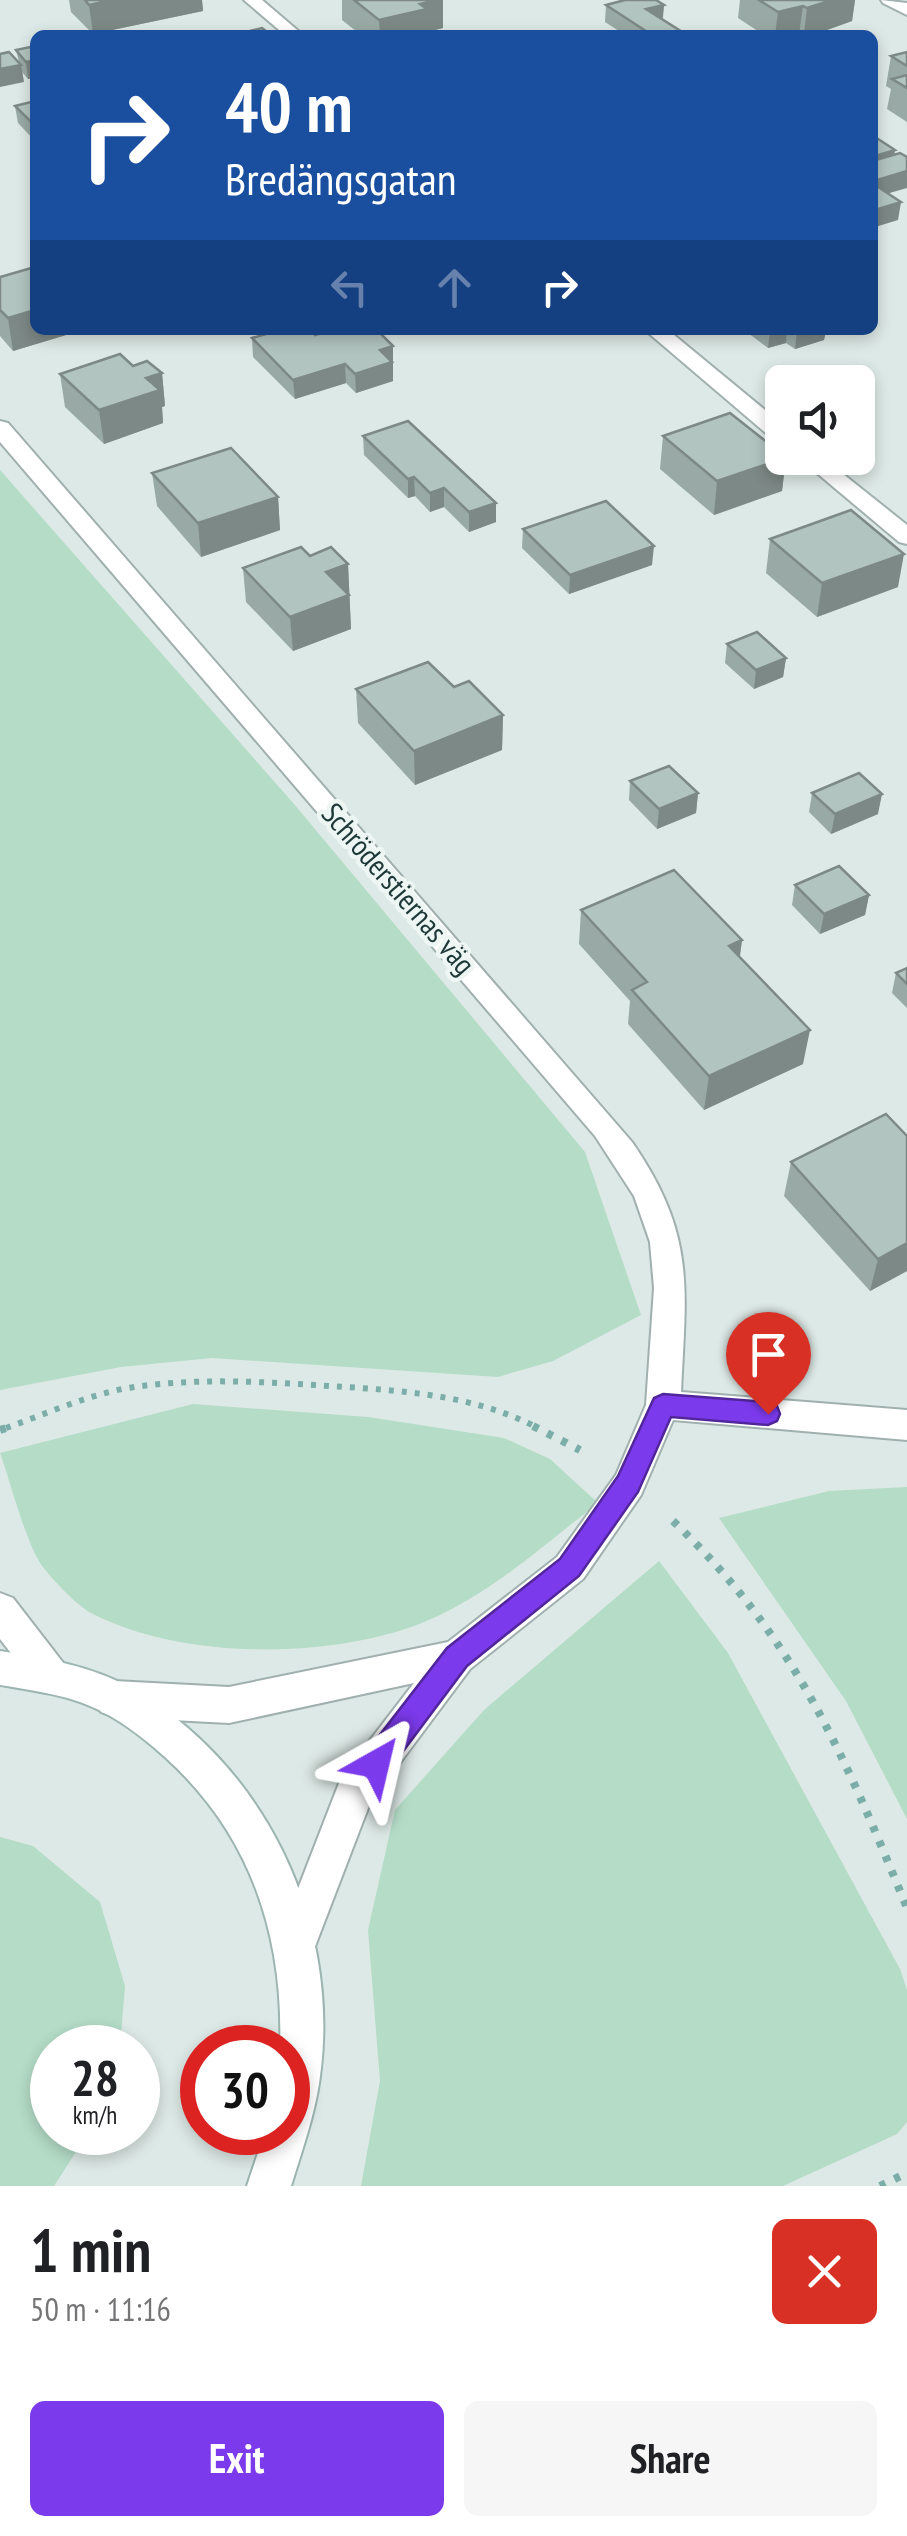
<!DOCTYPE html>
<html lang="en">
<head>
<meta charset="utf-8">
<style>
	body { margin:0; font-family:"PT Sans Narrow",sans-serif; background:#f6f6f6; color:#202124; height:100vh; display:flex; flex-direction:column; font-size:38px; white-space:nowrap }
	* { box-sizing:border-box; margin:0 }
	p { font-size:32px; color:#757577 }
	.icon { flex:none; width:55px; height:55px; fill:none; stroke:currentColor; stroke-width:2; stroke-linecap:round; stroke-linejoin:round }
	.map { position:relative; height:2186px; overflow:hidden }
	.drawer { display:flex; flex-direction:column; background:#fff; flex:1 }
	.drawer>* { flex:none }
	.banner { position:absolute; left:30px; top:30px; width:848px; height:305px; border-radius:15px; box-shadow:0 5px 15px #0003; background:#1a4fa0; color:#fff; overflow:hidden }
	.buttons { position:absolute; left:765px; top:365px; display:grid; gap:20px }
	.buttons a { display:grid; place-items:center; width:110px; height:110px; border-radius:15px; background:#fff; box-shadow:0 5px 15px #0003; font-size:50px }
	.speed { position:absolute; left:30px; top:2025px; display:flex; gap:20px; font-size:50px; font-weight:700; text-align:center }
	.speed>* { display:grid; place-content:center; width:130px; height:130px; border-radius:50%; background:#fff; box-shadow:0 5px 15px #0003; line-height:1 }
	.speed small { font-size:25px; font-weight:400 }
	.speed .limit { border:15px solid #d22; background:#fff; color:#111 }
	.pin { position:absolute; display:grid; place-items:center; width:85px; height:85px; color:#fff; margin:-102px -42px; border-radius:50% 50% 50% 0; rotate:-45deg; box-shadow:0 0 10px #0007 }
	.pin .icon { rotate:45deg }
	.me { position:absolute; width:110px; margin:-55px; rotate:37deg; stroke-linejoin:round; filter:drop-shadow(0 0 8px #0008) }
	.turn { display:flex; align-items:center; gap:35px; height:210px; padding:0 30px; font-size:45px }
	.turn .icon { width:130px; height:130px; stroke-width:2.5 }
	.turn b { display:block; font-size:70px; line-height:85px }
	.lanes { display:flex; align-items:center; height:95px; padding:0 30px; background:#0003; justify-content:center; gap:50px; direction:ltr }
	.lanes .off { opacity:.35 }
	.round { display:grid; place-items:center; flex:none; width:105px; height:105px; border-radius:15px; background:#f6f6f6 }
	.summary { display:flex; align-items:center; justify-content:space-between; height:170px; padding:0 30px }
	h1 { font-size:60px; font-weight:700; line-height:75px }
	.action { display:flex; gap:20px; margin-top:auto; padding:20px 30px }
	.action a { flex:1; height:115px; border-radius:15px; background:#7c3aed; color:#fff; font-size:40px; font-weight:700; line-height:115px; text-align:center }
	.action a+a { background:#f6f6f6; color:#202124 }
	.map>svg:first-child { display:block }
	.green { fill:#b4dcc7 }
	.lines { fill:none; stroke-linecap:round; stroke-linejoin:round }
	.minor-casing { stroke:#a0b0ae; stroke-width:4 }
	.tertiary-casing { stroke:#a0b0ae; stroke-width:4 }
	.secondary-casing { stroke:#9cb5b1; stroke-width:4 }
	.path-far1 { stroke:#7caea9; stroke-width:6; stroke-dasharray:5 8; stroke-linecap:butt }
	.path { stroke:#7caea9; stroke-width:8; stroke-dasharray:6 10; stroke-linecap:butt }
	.minor { fill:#fff; fill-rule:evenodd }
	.tertiary { fill:#fff; fill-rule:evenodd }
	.secondary { fill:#fff; fill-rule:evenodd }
	.wall { fill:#99a9a5 }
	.shaded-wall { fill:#7d8986 }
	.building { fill:#b2c4c0; stroke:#7d8986; stroke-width:2.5 }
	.route { fill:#7c3aed; stroke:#51269a; stroke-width:2.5 }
	.labels { text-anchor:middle; stroke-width:9; stroke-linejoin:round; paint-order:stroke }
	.street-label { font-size:30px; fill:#1e3837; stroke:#edf6f3 }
</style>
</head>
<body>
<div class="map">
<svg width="907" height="2186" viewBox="0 0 907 2186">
	<rect width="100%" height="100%" fill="#dde9e6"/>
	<g class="green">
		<path d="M0,470l294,334 291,348 56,163 -88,46 -55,16 -286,-19 -91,9 -121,23z"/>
		<path d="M193,1404l175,13 136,21 46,21 48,44c-58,45 -114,97 -184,123 -92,33 -233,33 -321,-12 -17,-9 -38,-32 -50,-47 -16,-20 -33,-87 -43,-114z"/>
		<path d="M907,1487v332l-61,-118 -127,-183 110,-27z"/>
		<path d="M659,1561l69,92 172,316 7,21v132l-10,12 -114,52h-422l19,-105 -12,-151 27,-120 89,-100z"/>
		<path d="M0,1837l33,9 67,56 25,84 -5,61 -68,1v84l36,1 -34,53h-54z"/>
	</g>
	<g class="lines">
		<g class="minor-casing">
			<g id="minor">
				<path d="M244,0h18l41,35h-18z"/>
				<path d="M881,0l26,3v12l-24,-12z"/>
				<path d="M645,330h23l114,94v17l-8,-1z"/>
				<path d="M0,421l8,2 624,719c64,93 54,144 49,250l226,18v30l-234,-20 -32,75 -58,84 -113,90 -100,134 -61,159 -14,6 -14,-6 -6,-14 61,-157 5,-13 73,-95 -185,40 -115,-6 -13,-5 -6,-13 6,-13 13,-5 115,6 219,-45 109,-85 59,-82 30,-70 8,-117 -4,-46 -16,-46 -39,-60 -595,-694z"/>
				<path d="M799,458h24l84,67v19l-8,-2z"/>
			</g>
		</g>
		<g class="tertiary-casing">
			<path id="tertiary" d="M0,1593l13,5 51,66 6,12 -6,12 -13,5 -13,-5 -38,-49z"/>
		</g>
		<g class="secondary-casing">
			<path id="secondary" d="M0,1651c44,7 92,15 131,37 132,75 207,230 190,380 -4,41 -18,79 -30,118h-44l18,-54h23v-84h-8c4,-113 -30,-214 -114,-290 -22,-20 -49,-41 -76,-52 -28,-12 -60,-16 -90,-21z"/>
		</g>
		<path class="path-far1" d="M6,1428c37,-13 77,-31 116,-39 64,-11 127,-8 192,-4 76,5 155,7 224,43"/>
		<g class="path">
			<path d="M533,1426l47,24"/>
			<path d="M0,1430l13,-4"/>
			<path d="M673,1521c123,117 171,234 234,387"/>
			<path d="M880,2186l27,-13"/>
		</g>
		<use href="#minor" class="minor"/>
		<use href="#tertiary" class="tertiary"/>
		<use href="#secondary" class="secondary"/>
	</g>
	<g class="wall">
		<path d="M69,0h133l1,11 -110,23 -22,-22z"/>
		<path d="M342,0h101v28l-16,4v3h-66l-19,-15z"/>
		<path d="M740,0h115l-3,21 -39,14h-49l-26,-17z"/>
		<path d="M606,5h58l-1,14 24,16h-62l-20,-13z"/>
		<path d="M35,46v32l-7,1 -6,-7 2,10 -8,-32z"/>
		<path d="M907,52v70l-20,-13 4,-20 -5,-3 5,-30z"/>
		<path d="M35,101v40l-17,-18 -3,-17z"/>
		<path d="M0,277l35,53h41v2l-63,19 -13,-15z"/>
		<path d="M744,330h82l-2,10 -29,9 -9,-6 -18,5z"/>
		<path d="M315,335l79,30h-2l1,16 -37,12 -10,-10 -51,16 -42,-42 -1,-19z"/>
		<path d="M162,373l3,33 -3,1 1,16 -59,21 -39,-37 -5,-33z"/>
		<path d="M363,436l133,67v19l-27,10 -25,-25 -14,5 -15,-16 -7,2 -44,-43z"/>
		<path d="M663,436l123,22 -4,33 -68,24 -54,-46z"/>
		<path d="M152,473l126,24 2,33 -79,27 -44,-51z"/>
		<path d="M523,529l129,36 -83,29 -47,-46z"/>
		<path d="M770,539l128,48 -81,30 -51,-44z"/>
		<path d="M310,556l38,8 3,65 -58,22 -47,-49 -3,-34z"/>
		<path d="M727,644l59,14 -3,19 -29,12 -29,-26z"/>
		<path d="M454,687l49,28 -1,35 -87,35 -57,-62 -2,-34z"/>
		<path d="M630,781l68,12 -2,20 -39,16 -28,-29z"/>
		<path d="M812,793l66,21 -47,20 -22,-22z"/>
		<path d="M795,885l74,10 -4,20 -45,19 -28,-29z"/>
		<path d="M581,910l161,30 -2,17 63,107 -99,46 -76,-86 2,-23 -51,-57z"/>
		<path d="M907,968v40l-15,-15 4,-20z"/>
		<path d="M791,1162l116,109 -37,20 -86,-95z"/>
	</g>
	<g class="shaded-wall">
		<path d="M112,0h90l1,11 -110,23 -4,-29z"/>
		<path d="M437,0h6v28l-16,4v3h-47l-1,-15 41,-16z"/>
		<path d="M832,0h23l-3,21 -39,14h-9l3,-27z"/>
		<path d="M664,5l-2,17 -16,-13z"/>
		<path d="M803,6l-4,29h-24l3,-23z"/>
		<path d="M35,60v18l-7,1 -2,-17z"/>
		<path d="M21,65l3,17 -24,5v-18z"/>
		<path d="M895,150l-2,18 -21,6v-17z"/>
		<path d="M907,171v17l-35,10 2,-17z"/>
		<path d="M901,202l-3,18 -26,8v-17z"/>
		<path d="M35,310v20h41v2l-63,19 -5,-33z"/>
		<path d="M770,330h17l-1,13 -18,5z"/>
		<path d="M797,330h29l-2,10 -29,9z"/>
		<path d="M393,346v35l-37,12 -1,-19 25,-24z"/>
		<path d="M345,364l1,19 -51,16 -2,-19z"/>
		<path d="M162,373l3,33 -3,1 1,16 -59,21 -5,-34 47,-32z"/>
		<path d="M786,458l-4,33 -68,24 3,-34z"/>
		<path d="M414,477l1,19 -7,2v-19z"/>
		<path d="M444,488v19l-14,5v-19z"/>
		<path d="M278,497l2,33 -79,27 -3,-34z"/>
		<path d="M496,503v19l-27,10v-20z"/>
		<path d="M654,546l-2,19 -83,29 1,-19z"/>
		<path d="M904,554l-6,33 -81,30 5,-34z"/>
		<path d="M348,564l3,65 -58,22 -3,-34 36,-45z"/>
		<path d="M786,658l-3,19 -29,12 2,-19z"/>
		<path d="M503,715l-1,35 -87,35 -1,-34z"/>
		<path d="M698,793l-2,20 -39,16 2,-20z"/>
		<path d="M882,794l-4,20 -47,20 4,-20z"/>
		<path d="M869,895l-4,20 -45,19 4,-20z"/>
		<path d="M742,940l-5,34 -8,-28z"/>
		<path d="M810,1030l-7,34 -99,46 5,-34z"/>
		<path d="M907,1243v28l-37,20 8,-32z"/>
	</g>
	<g class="building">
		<path d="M85,0h27l-23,5z"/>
		<path d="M354,0h83l-17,4 7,5 -48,11z"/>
		<path d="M625,0h31l8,5 -18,4 41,26h-35l-46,-30z"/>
		<path d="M759,0h73l-25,8 -4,-2 -25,6z"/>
		<path d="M262,28l9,7h-38z"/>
		<path d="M35,46v14l-9,2 -10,-12z"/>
		<path d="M9,52l12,13 -21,4v-15z"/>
		<path d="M907,52v14l-16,-10z"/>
		<path d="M907,75v13l-15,-9z"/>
		<path d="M35,101v25l-20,-20z"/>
		<path d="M872,135l23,15 -23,7z"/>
		<path d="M900,153l7,4v14l-33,10 -2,-1v-19z"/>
		<path d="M872,183l29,19 -29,9z"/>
		<path d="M35,267v43l-27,8 -8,-8v-33z"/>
		<path d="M280,330h30l5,5 17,-5h45l16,16 -13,4 12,12 -37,12 -10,-10 -52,16 -41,-42z"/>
		<path d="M120,354l13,12 14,-5 15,12 -16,5 14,12 -61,20 -39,-36z"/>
		<path d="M730,413l52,41v4h3l-68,23 -54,-45z"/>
		<path d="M408,421l88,82 -27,9 -25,-24 -14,5 -16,-16 -6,2 -45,-43z"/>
		<path d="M231,448l47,49 -80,26 -46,-50z"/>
		<path d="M606,501l48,45 -84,29 -47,-46z"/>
		<path d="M851,510l53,44 -82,29 -52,-44z"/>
		<path d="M301,547l9,9 21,-9 17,17 -22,8 23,23 -59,22 -47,-49z"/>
		<path d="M757,632l29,26 -30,12 -29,-26z"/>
		<path d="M428,662l26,25 15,-6 34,34 -89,36 -58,-62z"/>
		<path d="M669,766l29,27 -39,16 -29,-28z"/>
		<path d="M859,773l23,21 -47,20 -23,-21z"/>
		<path d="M839,866l30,29 -45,19 -29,-29z"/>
		<path d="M674,870l68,70 -13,6 81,84 -101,46 -77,-86 15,-8 -66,-72z"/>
		<path d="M907,968v16l-11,-11z"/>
		<path d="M886,1114l21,22v107l-29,16 -87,-97z"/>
	</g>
	<path class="route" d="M663,1394l105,8 9,4 3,8 -3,7 -9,4 -97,-8 -33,75 -59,84 -112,90 -81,108 -10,4 -11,-4 -4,-10 4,-10 82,-106 113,-89 58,-83 36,-78z"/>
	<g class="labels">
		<g class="street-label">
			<text transform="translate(398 889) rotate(49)" y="10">Schröderstiernas väg</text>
		</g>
	</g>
</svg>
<div class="buttons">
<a><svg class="icon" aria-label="sound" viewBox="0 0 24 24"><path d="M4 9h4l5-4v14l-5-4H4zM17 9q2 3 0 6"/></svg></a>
</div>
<div class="speed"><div>28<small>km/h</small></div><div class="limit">30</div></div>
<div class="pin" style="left:768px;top:1414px;background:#d93025"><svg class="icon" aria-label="arrive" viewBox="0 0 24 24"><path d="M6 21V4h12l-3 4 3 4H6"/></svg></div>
<svg class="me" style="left:376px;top:1764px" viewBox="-20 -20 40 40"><path d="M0-17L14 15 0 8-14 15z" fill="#7c3aed" stroke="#fff" stroke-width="4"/></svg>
<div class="banner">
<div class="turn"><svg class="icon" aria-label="right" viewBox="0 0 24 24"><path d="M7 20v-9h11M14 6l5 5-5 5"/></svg><div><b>40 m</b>Bredängsgatan</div></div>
<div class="lanes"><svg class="icon off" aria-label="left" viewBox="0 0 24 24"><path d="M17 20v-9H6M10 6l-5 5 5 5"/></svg><svg class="icon off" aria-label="ahead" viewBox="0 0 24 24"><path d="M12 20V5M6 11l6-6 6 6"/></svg><svg class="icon" aria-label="right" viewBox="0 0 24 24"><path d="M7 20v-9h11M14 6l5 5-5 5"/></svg></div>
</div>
</div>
<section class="drawer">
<div class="summary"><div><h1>1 min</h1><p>50 m · 11:16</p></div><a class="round" style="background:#d93025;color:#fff"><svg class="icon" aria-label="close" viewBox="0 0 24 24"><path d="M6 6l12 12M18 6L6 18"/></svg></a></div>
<div class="action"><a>Exit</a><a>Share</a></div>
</section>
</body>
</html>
